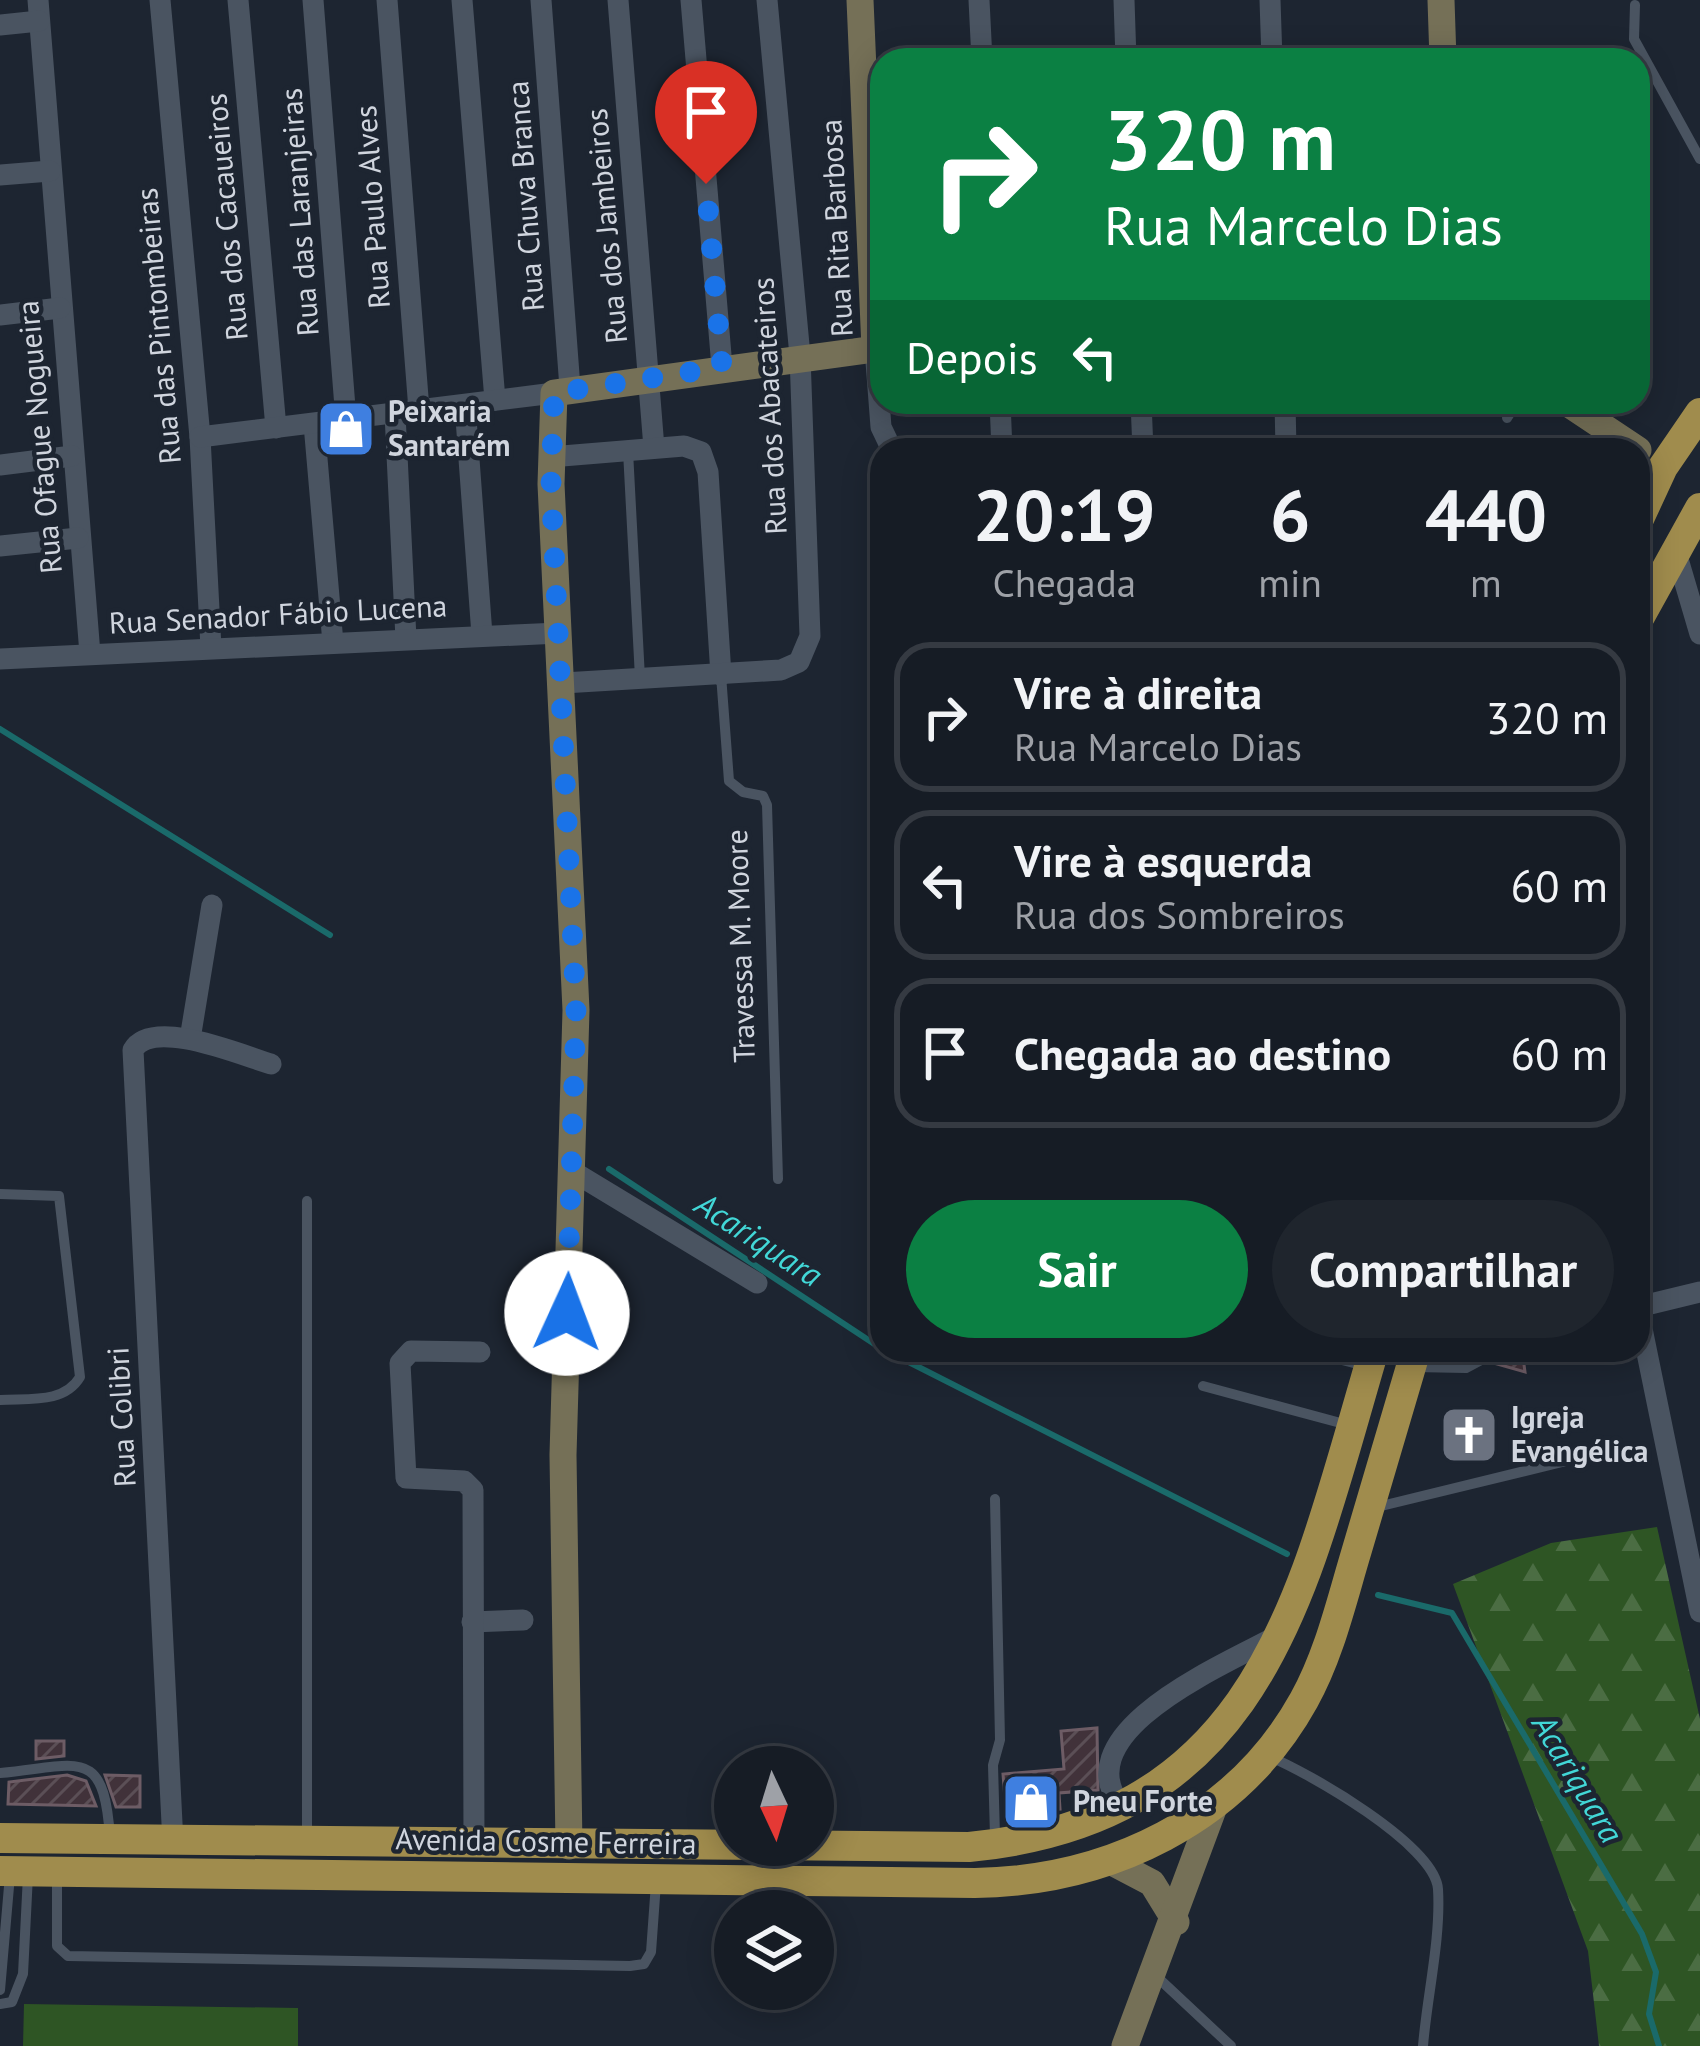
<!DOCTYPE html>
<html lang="pt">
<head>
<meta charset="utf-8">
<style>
	body { margin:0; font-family:"PT Sans",sans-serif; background:#1f252d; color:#f1f3f6; height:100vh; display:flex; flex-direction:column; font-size:45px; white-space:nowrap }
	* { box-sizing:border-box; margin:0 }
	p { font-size:39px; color:#9ea1a7 }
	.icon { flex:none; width:66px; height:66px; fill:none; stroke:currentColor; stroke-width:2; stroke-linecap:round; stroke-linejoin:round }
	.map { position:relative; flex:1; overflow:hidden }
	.side { position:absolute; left:870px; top:438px; width:780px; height:924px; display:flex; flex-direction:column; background:#161c25; border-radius:36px; box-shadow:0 6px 30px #0003,0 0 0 3px #353a42 }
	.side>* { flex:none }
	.top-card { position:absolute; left:870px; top:48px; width:780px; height:366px; border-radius:36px; box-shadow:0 6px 30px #0003,0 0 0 3px #353a42; background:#0b8043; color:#fff; overflow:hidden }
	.needle { width:78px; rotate:176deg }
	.tools { position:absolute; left:714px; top:1746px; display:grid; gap:24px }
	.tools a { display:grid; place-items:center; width:120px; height:120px; border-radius:50%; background:#161c25; box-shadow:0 6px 30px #0003,0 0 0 3px #353a42; font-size:60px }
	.pin { position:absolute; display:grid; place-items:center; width:102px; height:102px; color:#fff; margin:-123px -51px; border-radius:50% 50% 50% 0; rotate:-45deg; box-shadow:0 0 12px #0007 }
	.pin .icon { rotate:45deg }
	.me { position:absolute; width:132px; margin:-66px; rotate:2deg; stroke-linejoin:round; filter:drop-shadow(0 0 9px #0008) }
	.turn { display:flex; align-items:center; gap:42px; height:252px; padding:0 36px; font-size:54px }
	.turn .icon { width:156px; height:156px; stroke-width:2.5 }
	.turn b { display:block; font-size:84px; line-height:102px }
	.then { display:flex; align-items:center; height:114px; padding:0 36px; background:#0003; gap:24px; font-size:45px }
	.eta { display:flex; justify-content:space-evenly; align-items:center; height:204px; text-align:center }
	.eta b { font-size:72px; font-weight:700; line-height:84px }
	.primary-button { display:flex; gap:24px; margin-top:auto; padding:24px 36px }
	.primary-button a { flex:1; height:138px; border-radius:72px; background:#0b8043; color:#fff; font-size:48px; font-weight:700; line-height:138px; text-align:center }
	.primary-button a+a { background:#1f252d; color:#f1f3f6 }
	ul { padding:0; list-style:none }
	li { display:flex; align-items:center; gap:36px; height:150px; margin:0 24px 18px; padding:0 12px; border:6px solid #353a42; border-radius:36px }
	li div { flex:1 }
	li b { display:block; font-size:45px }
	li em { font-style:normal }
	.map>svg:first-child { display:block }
	.forest { fill:url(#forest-firs) }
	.garden { fill:#2e5524 }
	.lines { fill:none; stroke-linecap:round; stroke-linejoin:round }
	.stream { stroke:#1a6a6a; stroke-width:6 }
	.building { fill:url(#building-hatch); stroke:#6d5c65; stroke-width:3 }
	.lane { stroke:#4a5461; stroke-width:10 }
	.street { stroke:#4a5461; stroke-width:21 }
	.secondary { stroke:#757057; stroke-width:27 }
	.primary { stroke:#a08c4d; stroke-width:30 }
	.route { stroke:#1a73e8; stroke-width:21; stroke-dasharray:0 37.8 }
	.labels { text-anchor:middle; stroke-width:9; stroke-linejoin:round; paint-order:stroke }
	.street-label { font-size:30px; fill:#d0d5de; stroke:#1d2531 }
	.poi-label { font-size:30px; font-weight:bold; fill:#d0d5de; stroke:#1d2531; text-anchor:start }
	.water-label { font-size:33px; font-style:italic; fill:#42d7d7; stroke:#1d2531 }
</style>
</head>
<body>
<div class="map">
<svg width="1700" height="2046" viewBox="0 0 1700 2046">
	<defs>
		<pattern id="forest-firs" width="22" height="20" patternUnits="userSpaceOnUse" patternTransform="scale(3)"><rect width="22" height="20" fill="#2e5524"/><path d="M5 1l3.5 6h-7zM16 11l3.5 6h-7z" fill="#4b6d43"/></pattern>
		<pattern id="building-hatch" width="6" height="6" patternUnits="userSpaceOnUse" patternTransform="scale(3)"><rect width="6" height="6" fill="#41323a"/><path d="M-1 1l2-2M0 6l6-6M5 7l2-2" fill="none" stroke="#5b4f56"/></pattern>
	</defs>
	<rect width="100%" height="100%" fill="#1d2531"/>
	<path class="forest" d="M1657,1527l43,192v327h-101l-11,-95 -135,-367 98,-41z"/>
	<path class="garden" d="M24,2004l274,4v38h-275z"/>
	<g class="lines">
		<g class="stream">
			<path d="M0,729l330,206"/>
			<path d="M609,1169l273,180"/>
			<path d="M885,1350l402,204"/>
			<path d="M1378,1595l74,18 190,321 14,38 -7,42 10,32"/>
		</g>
	</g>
	<g class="building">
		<path d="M1463,1350h59l3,22 -35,-10 -5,-11 -17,5z"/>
		<path d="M1097,1728l1,62 -39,3 1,16 -54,3 -3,-38 61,-5 -3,-38z"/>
		<path d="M36,1741h28v15l-28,3z"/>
		<path d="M67,1775l19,6 10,25 -88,-2 1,-22z"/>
		<path d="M105,1775l35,1v31h-24z"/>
	</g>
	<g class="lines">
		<g class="lane">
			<path d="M1635,5l-1,34 66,120"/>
			<path d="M1507,418l10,-16"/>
			<path d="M628,451l12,227"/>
			<path d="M721,675l8,106 14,11 20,4 4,9 11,374"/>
			<path d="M0,1194l59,2 21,181c-16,27 -52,21 -80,23"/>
			<path d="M307,1201v640"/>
			<path d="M1304,1350l61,16"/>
			<path d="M1414,1367l52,1 15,-8"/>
			<path d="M1203,1386l145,39"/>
			<path d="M995,1499l5,241 -7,25 2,71"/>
			<path d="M1373,1508l230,-56"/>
			<path d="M1268,1756c40,16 167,89 170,133 3,50 -11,107 -15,157"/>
			<path d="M0,1773c78,-7 104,-29 110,65"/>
			<path d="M57,1872v74l11,10 562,10 14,-2 7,-12 5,-69"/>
			<path d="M1155,1975l76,71"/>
			<path d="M0,1990l10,-115"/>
			<path d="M0,2004l12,-2 11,-28 5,-99"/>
		</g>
		<g class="street">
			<path d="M38,0l52,654"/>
			<path d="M160,0l40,437 11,211"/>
			<path d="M238,0l38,428"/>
			<path d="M313,0l33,420"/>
			<path d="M387,0l32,410"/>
			<path d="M462,0l33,400"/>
			<path d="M541,0l29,388"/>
			<path d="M618,0l36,448"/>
			<path d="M691,0l31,367"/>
			<path d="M979,0l3,60"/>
			<path d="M1124,0l2,60"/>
			<path d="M1270,0l2,60"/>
			<path d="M0,25l39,-4"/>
			<path d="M0,175l50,-4"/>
			<path d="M0,315l60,-7"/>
			<path d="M875,349l6,78 11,23"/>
			<path d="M1000,402l2,48"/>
			<path d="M1141,402l2,48"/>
			<path d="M1285,402l1,48"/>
			<path d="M465,405l17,230"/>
			<path d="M395,414l11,225"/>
			<path d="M314,424l19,219"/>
			<path d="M200,437l354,-44"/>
			<path d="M1181,450l106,-4"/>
			<path d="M550,457l134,-11 17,6 7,20 13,203"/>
			<path d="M0,465l72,-9"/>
			<path d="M0,546l78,-8"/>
			<path d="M1675,549l25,85"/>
			<path d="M0,659l559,-26"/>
			<path d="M563,683l218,-13 18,-8 11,-26 -10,-280 -33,-356"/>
			<path d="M190,1039l22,-134"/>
			<path d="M572,1171l185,112"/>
			<path d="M1638,1307l62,-15"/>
			<path d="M1638,1309l62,303"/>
			<path d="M472,1622l51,-2"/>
			<path d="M1121,1806c-58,-75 107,-143 158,-171"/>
			<path d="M173,1843l-40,-793c19,-33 108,5 138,14"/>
			<path d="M474,1846l-1,-356 -9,-9 -58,-3 -6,-115 11,-12 69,1"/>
		</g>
		<g class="secondary">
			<path d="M1441,0l2,60"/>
			<path d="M1566,402l72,48"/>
			<path d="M569,1846l-6,-391 13,-445 -25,-526 3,-91 321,-44 -15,-349"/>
			<path d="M1112,1862l40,21 24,39"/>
			<path d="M1125,2046l90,-242"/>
		</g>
		<g class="primary">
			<path d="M1638,521l25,-54 37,-54"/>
			<path d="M1638,620l62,-112"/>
			<path d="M0,1838l969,9c297,-28 334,-259 405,-497"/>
			<path d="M0,1871l975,12c133,-2 262,-62 329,-183 25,-45 37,-97 52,-147 20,-68 40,-135 60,-203"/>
		</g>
	</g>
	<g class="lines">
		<path class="route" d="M567,1313l9,-303 -25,-526 3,-91 168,-26 -16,-183"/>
	</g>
	<defs>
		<g id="shop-square" transform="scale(3)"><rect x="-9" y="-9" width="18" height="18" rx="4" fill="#3f7fe0" stroke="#1d2531"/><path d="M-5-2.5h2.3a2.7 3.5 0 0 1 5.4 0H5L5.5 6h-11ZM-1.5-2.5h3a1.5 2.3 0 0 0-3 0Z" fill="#fff"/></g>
		<g id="church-square" transform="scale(3)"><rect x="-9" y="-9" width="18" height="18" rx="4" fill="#6b7280" stroke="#1d2531"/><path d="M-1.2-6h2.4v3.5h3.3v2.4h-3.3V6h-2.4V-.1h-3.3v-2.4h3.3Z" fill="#fff"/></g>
	</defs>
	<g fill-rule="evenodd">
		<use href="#shop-square" x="346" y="429"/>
		<use href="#church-square" x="1469" y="1435"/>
		<use href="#shop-square" x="1031" y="1802"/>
	</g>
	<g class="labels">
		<g class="street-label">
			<text transform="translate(526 196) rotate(-94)" y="10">Rua Chuva Branca</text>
			<text transform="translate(373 207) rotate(-94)" y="10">Rua Paulo Alves</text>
			<text transform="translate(300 212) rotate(-94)" y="10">Rua das Laranjeiras</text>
			<text transform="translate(227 217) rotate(-95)" y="10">Rua dos Cacaueiros</text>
			<text transform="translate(607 226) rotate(-95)" y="10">Rua dos Jambeiros</text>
			<text transform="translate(837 228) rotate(-93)" y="10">Rua Rita Barbosa</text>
			<text transform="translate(159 326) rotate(-95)" y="10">Rua das Pintombeiras</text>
			<text transform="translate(770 406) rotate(-93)" y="10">Rua dos Abacateiros</text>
			<text transform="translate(40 437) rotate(-95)" y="10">Rua Ofague Nogueira</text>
			<text transform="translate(278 615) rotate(-3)" y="10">Rua Senador Fábio Lucena</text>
			<text transform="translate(741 946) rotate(-92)" y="10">Travessa M. Moore</text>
			<text transform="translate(122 1417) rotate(-93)" y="10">Rua Colibri</text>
			<text transform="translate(546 1842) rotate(1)" y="10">Avenida Cosme Ferreira</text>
		</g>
		<g class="poi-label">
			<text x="388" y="422">Peixaria<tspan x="388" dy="34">Santarém</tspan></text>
			<text x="1511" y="1428">Igreja<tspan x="1511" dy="34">Evangélica</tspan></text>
			<text x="1073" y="1812">Pneu Forte</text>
		</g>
		<g class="water-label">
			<text transform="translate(759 1239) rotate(33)" y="12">Acariquara</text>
			<text transform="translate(1578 1778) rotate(59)" y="12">Acariquara</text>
		</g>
	</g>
</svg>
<div class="tools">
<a><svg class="needle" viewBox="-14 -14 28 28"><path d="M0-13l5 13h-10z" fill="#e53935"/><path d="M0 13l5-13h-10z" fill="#9ea1a7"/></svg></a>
<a><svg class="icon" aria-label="layers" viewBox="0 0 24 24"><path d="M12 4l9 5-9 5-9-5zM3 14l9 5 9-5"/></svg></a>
</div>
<div class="pin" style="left:706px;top:184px;background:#d93025"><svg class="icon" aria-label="arrive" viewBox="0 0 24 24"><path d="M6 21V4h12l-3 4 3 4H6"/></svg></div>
<svg class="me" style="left:567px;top:1313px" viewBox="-20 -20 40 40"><circle r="19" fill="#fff"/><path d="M0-13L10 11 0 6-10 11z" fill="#1a73e8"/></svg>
<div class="top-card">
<div class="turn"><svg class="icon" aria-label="right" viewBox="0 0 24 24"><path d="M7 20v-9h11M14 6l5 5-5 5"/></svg><div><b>320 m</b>Rua Marcelo Dias</div></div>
<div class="then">Depois<svg class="icon" aria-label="left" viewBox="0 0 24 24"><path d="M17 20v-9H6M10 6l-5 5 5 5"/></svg></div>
</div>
<section class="side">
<div class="eta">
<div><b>20:19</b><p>Chegada</p></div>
<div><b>6</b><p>min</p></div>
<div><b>440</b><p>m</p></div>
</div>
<ul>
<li><svg class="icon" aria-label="right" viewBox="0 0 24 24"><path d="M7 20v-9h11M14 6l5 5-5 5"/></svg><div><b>Vire à direita</b><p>Rua Marcelo Dias</p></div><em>320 m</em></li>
<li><svg class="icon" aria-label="left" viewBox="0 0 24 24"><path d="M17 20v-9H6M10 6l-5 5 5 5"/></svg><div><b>Vire à esquerda</b><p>Rua dos Sombreiros</p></div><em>60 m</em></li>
<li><svg class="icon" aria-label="arrive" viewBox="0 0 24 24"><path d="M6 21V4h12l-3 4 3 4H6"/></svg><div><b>Chegada ao destino</b></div><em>60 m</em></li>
</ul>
<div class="primary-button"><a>Sair</a><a>Compartilhar</a></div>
</section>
</div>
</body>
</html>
